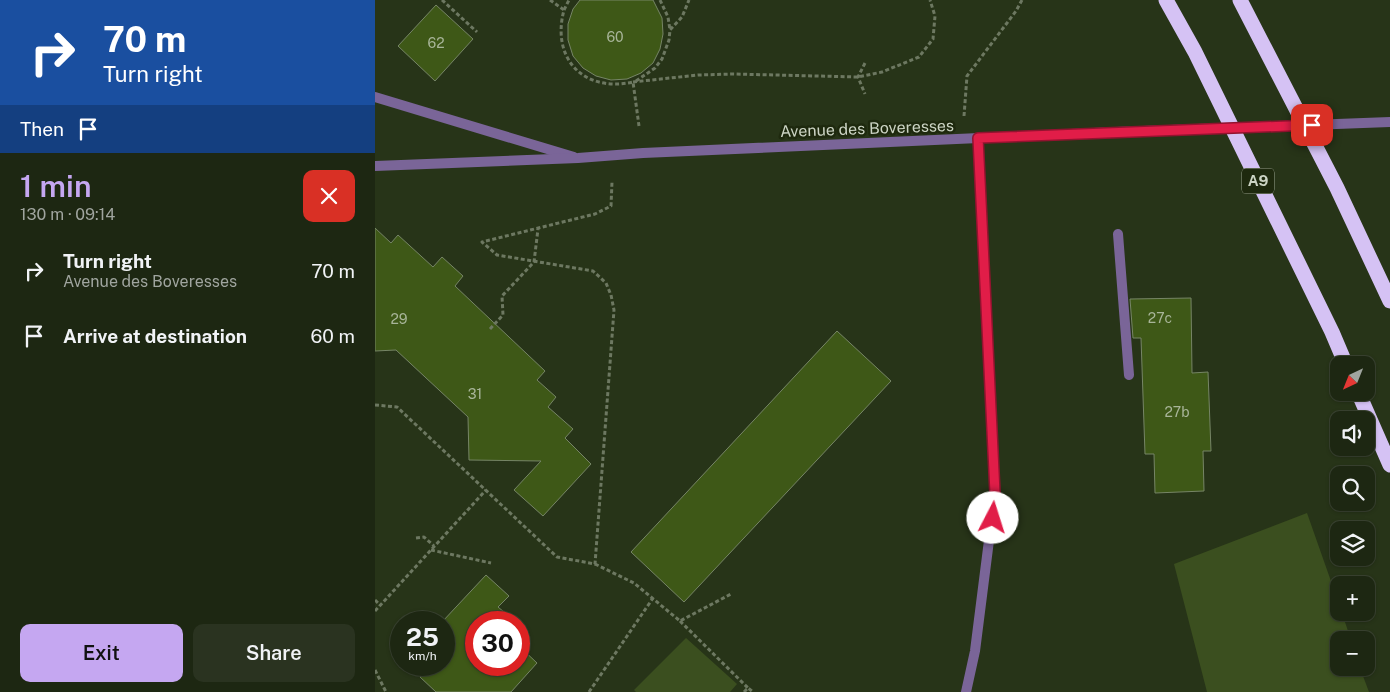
<!DOCTYPE html>
<html lang="en">
<head>
<meta charset="utf-8">
<style>
	body { margin:0; font-family:"Public Sans",sans-serif; background:#2a3320; color:#f1f3f6; height:100vh; display:flex; flex-direction:column; font-size:19px; white-space:nowrap }
	* { box-sizing:border-box; margin:0 }
	p { font-size:16px; color:#a0a59f }
	.icon { flex:none; width:28px; height:28px; fill:none; stroke:currentColor; stroke-width:2; stroke-linecap:round; stroke-linejoin:round }
	.map { position:relative; flex:1; overflow:hidden }
	.sheet { display:flex; flex-direction:column; background:#1d2712; width:375px }
	.sheet>* { flex:none }
	.guide { background:#1a4fa0; color:#fff; overflow:hidden }
	.needle { width:32px; rotate:223deg }
	.buttons { position:absolute; left:955px; top:356px; display:grid; gap:10px }
	.buttons a { display:grid; place-items:center; width:45px; height:45px; border-radius:10px; background:#1d2712; box-shadow:0 1px 4px #0004,0 0 0 1px #3b4432; font-size:25px }
	.speed { position:absolute; left:15px; top:611px; display:flex; gap:10px; font-size:25px; font-weight:700; text-align:center }
	.speed>* { display:grid; place-content:center; width:65px; height:65px; border-radius:50%; background:#1d2712; box-shadow:0 1px 4px #0004,0 0 0 1px #3b4432; line-height:1 }
	.speed small { font-size:12px; font-weight:400 }
	.speed .limit { border:8px solid #d22; background:#fff; color:#111 }
	.pin { position:absolute; display:grid; place-items:center; width:42px; height:42px; color:#fff; margin:-21px; border-radius:10px; box-shadow:0 2px 8px #0006 }
	.me { position:absolute; width:55px; margin:-28px; rotate:5deg; stroke-linejoin:round; filter:drop-shadow(0 0 4px #0008) }
	.turn { display:flex; align-items:center; gap:18px; height:105px; padding:0 20px; font-size:22px }
	.turn .icon { width:65px; height:65px; stroke-width:2.5 }
	.turn b { display:block; font-size:35px; line-height:42px }
	.then { display:flex; align-items:center; height:48px; padding:0 20px; background:#0003; gap:10px; font-size:19px }
	.round { display:grid; place-items:center; flex:none; width:52px; height:52px; border-radius:10px; background:#2a3320 }
	.overview { display:flex; align-items:center; justify-content:space-between; height:85px; padding:0 20px }
	h1 { font-size:30px; font-weight:600; line-height:38px; color:#c5a7f1 }
	.button { display:flex; gap:10px; margin-top:auto; padding:10px 20px }
	.button a { flex:1; height:58px; border-radius:10px; background:#c5a7f1; color:#111; font-size:20px; font-weight:600; line-height:58px; text-align:center }
	.button a+a { background:#2a3320; color:#f1f3f6 }
	ul { padding:0; list-style:none }
	li { display:flex; align-items:center; gap:15px; height:65px; padding:0 20px }
	li div { flex:1 }
	li b { display:block; font-size:19px }
	li em { font-style:normal }
	main { display:flex; flex:1; min-height:0 }
	.map>svg:first-child { display:block }
	.green { fill:#3b4f1f }
	.building { fill:#3e5817; stroke:#768566 }
	.lines { fill:none; stroke-linecap:round; stroke-linejoin:round }
	.path { stroke:#6d7861; stroke-width:3; stroke-dasharray:4 2.5; stroke-linecap:butt }
	.lane { stroke:#7a6598; stroke-width:10 }
	.street { stroke:#7a6598; stroke-width:10 }
	.highway { stroke:#d5c2f4; stroke-width:15 }
	.street-bridge { stroke:#7a6598; stroke-width:10 }
	.route-casing { stroke:#92132f; stroke-width:12 }
	.route { stroke:#e11d48; stroke-width:9 }
	.labels { text-anchor:middle; stroke-width:5; stroke-linejoin:round; paint-order:stroke }
	.number-label { font-size:14px; fill:#a8b599 }
	.shield { fill:#1e290e; stroke:#98a18d; stroke-width:1 }
	.shield-label { font-size:15px; font-weight:bold; fill:#ccd4c4 }
	.street-label { font-size:16px; fill:#ccd4c4; stroke:#1e290e }
</style>
</head>
<body>
<main>
<section class="sheet">
<div class="guide">
<div class="turn"><svg class="icon" aria-label="right" viewBox="0 0 24 24"><path d="M7 20v-9h11M14 6l5 5-5 5"/></svg><div><b>70 m</b>Turn right</div></div>
<div class="then">Then<svg class="icon" aria-label="arrive" viewBox="0 0 24 24"><path d="M6 21V4h12l-3 4 3 4H6"/></svg></div>
</div>
<div class="overview"><div><h1>1 min</h1><p>130 m · 09:14</p></div><a class="round" style="background:#d93025;color:#fff"><svg class="icon" aria-label="close" viewBox="0 0 24 24"><path d="M6 6l12 12M18 6L6 18"/></svg></a></div>
<ul>
<li><svg class="icon" aria-label="right" viewBox="0 0 24 24"><path d="M7 20v-9h11M14 6l5 5-5 5"/></svg><div><b>Turn right</b><p>Avenue des Boveresses</p></div><em>70 m</em></li>
<li><svg class="icon" aria-label="arrive" viewBox="0 0 24 24"><path d="M6 21V4h12l-3 4 3 4H6"/></svg><div><b>Arrive at destination</b></div><em>60 m</em></li>
</ul>
<div class="button"><a>Exit</a><a>Share</a></div>
</section>
<div class="map">
<svg width="1015" height="692" viewBox="0 0 1015 692">
	<rect width="100%" height="100%" fill="#273418"/>
	<g class="green">
		<path d="M932,513l32,91v8l3,1 9,27h-12v28h21l9,24h-162l-33,-128z"/>
		<path d="M311,638l51,46 -7,8h-94l-2,-2z"/>
	</g>
	<g class="building">
		<path d="M205,0h73l9,18 1,16 -3,15 -7,14 -12,10 -14,6 -16,1 -15,-4 -13,-8 -10,-12 -5,-16v-16l5,-15z"/>
		<path d="M61,5l37,34 -38,42 -37,-35z"/>
		<path d="M0,228l16,15 7,-8 35,32 9,-10 21,19 -8,10 90,85 -8,9 19,17 -8,10 25,22 -8,9 26,26 -48,52 -29,-26 27,-29 -72,-1 -1,-43 -72,-67 -21,1z"/>
		<path d="M816,298l1,75 16,-1 3,79h-8l1,40 -49,2 -1,-39h-9l-4,-116h-8l-3,-39z"/>
		<path d="M462,331l54,50 -207,221 -53,-50z"/>
		<path d="M111,575l23,21 -11,11 18,15h-40v43h43v-19l18,17 -26,29h-75l-16,-15 8,-9 -2,-3h18v-43h-2z"/>
	</g>
	<g class="lines">
		<g class="path">
			<path d="M67,0l35,32"/>
			<path d="M175,0l14,10c-13,48 19,83 69,72l6,44"/>
			<path d="M285,0l8,17 2,13"/>
			<path d="M189,10l5,-10"/>
			<path d="M490,63l-7,14 7,17"/>
			<path d="M261,81l19,-13 7,-9 7,-19 1,-10 12,-13 7,-17"/>
			<path d="M258,82l65,-7 36,-1 124,3 24,-5 37,-15 14,-18 2,-23 -5,-16"/>
			<path d="M589,116l3,-40 49,-65 6,-11"/>
			<path d="M115,329l13,-14 -1,-19 32,-34 4,-33"/>
			<path d="M0,405l22,2 160,150 38,7 19,-254 -3,-15 -5,-12 -13,-12 -96,-16 -15,-13 113,-28 16,-8 1,-24"/>
			<path d="M41,538l8,-1 10,9"/>
			<path d="M56,550l60,13"/>
			<path d="M220,564l39,19 46,38 51,-27"/>
			<path d="M0,600l5,5"/>
			<path d="M0,611l111,-121"/>
			<path d="M305,621l68,67"/>
			<path d="M0,670l11,22"/>
			<path d="M214,692l64,-94"/>
			<path d="M369,692l4,-4 5,4"/>
		</g>
		<g class="lane">
			<path d="M0,97l199,60"/>
			<path d="M743,234l11,141"/>
		</g>
		<g class="street">
			<path d="M0,166l203,-8 65,-5 473,-21"/>
			<path d="M591,692l9,-41 20,-158 -17,-355"/>
		</g>
		<g class="highway">
			<path d="M791,0l29,52 137,280 14,33"/>
			<path d="M865,0l97,188 53,113"/>
			<path d="M983,392l32,73"/>
		</g>
		<path class="street-bridge" d="M741,132l274,-10"/>
	</g>
	<g class="lines">
		<g class="route-casing">
			<path id="route" d="M618,518l2,-25 -17,-355 334,-13"/>
		</g>
		<use href="#route" class="route"/>
	</g>
	<g class="labels">
		<g class="number-label">
			<text x="240" y="42">60</text>
			<text x="61" y="48">62</text>
			<text x="785" y="323">27c</text>
			<text x="24" y="324">29</text>
			<text x="100" y="399">31</text>
			<text x="802" y="417">27b</text>
		</g>
		<rect class="shield" x="867" y="168.5" width="32" height="25" rx="4"/>
		<g class="shield-label">
			<text x="883" y="186">A9</text>
		</g>
		<g class="street-label">
			<text transform="translate(492 128) rotate(-2)" y="6">Avenue des Boveresses</text>
		</g>
	</g>
</svg>
<div class="buttons">
<a><svg class="needle" viewBox="-14 -14 28 28"><path d="M0-13l5 13h-10z" fill="#e53935"/><path d="M0 13l5-13h-10z" fill="#a0a59f"/></svg></a>
<a><svg class="icon" aria-label="sound" viewBox="0 0 24 24"><path d="M4 9h4l5-4v14l-5-4H4zM17 9q2 3 0 6"/></svg></a>
<a><svg class="icon" aria-label="search" viewBox="0 0 24 24"><circle cx="10" cy="10" r="6"/><path d="M15 15l6 6"/></svg></a>
<a><svg class="icon" aria-label="layers" viewBox="0 0 24 24"><path d="M12 4l9 5-9 5-9-5zM3 14l9 5 9-5"/></svg></a>
<a>+</a>
<a>−</a>
</div>
<div class="speed"><div>25<small>km/h</small></div><div class="limit">30</div></div>
<div class="pin" style="left:937px;top:125px;background:#d93025"><svg class="icon" aria-label="arrive" viewBox="0 0 24 24"><path d="M6 21V4h12l-3 4 3 4H6"/></svg></div>
<svg class="me" style="left:618px;top:518px" viewBox="-20 -20 40 40"><circle r="19" fill="#fff"/><path d="M0-13L10 11 0 6-10 11z" fill="#e11d48"/></svg>
</div>
</main>
</body>
</html>
